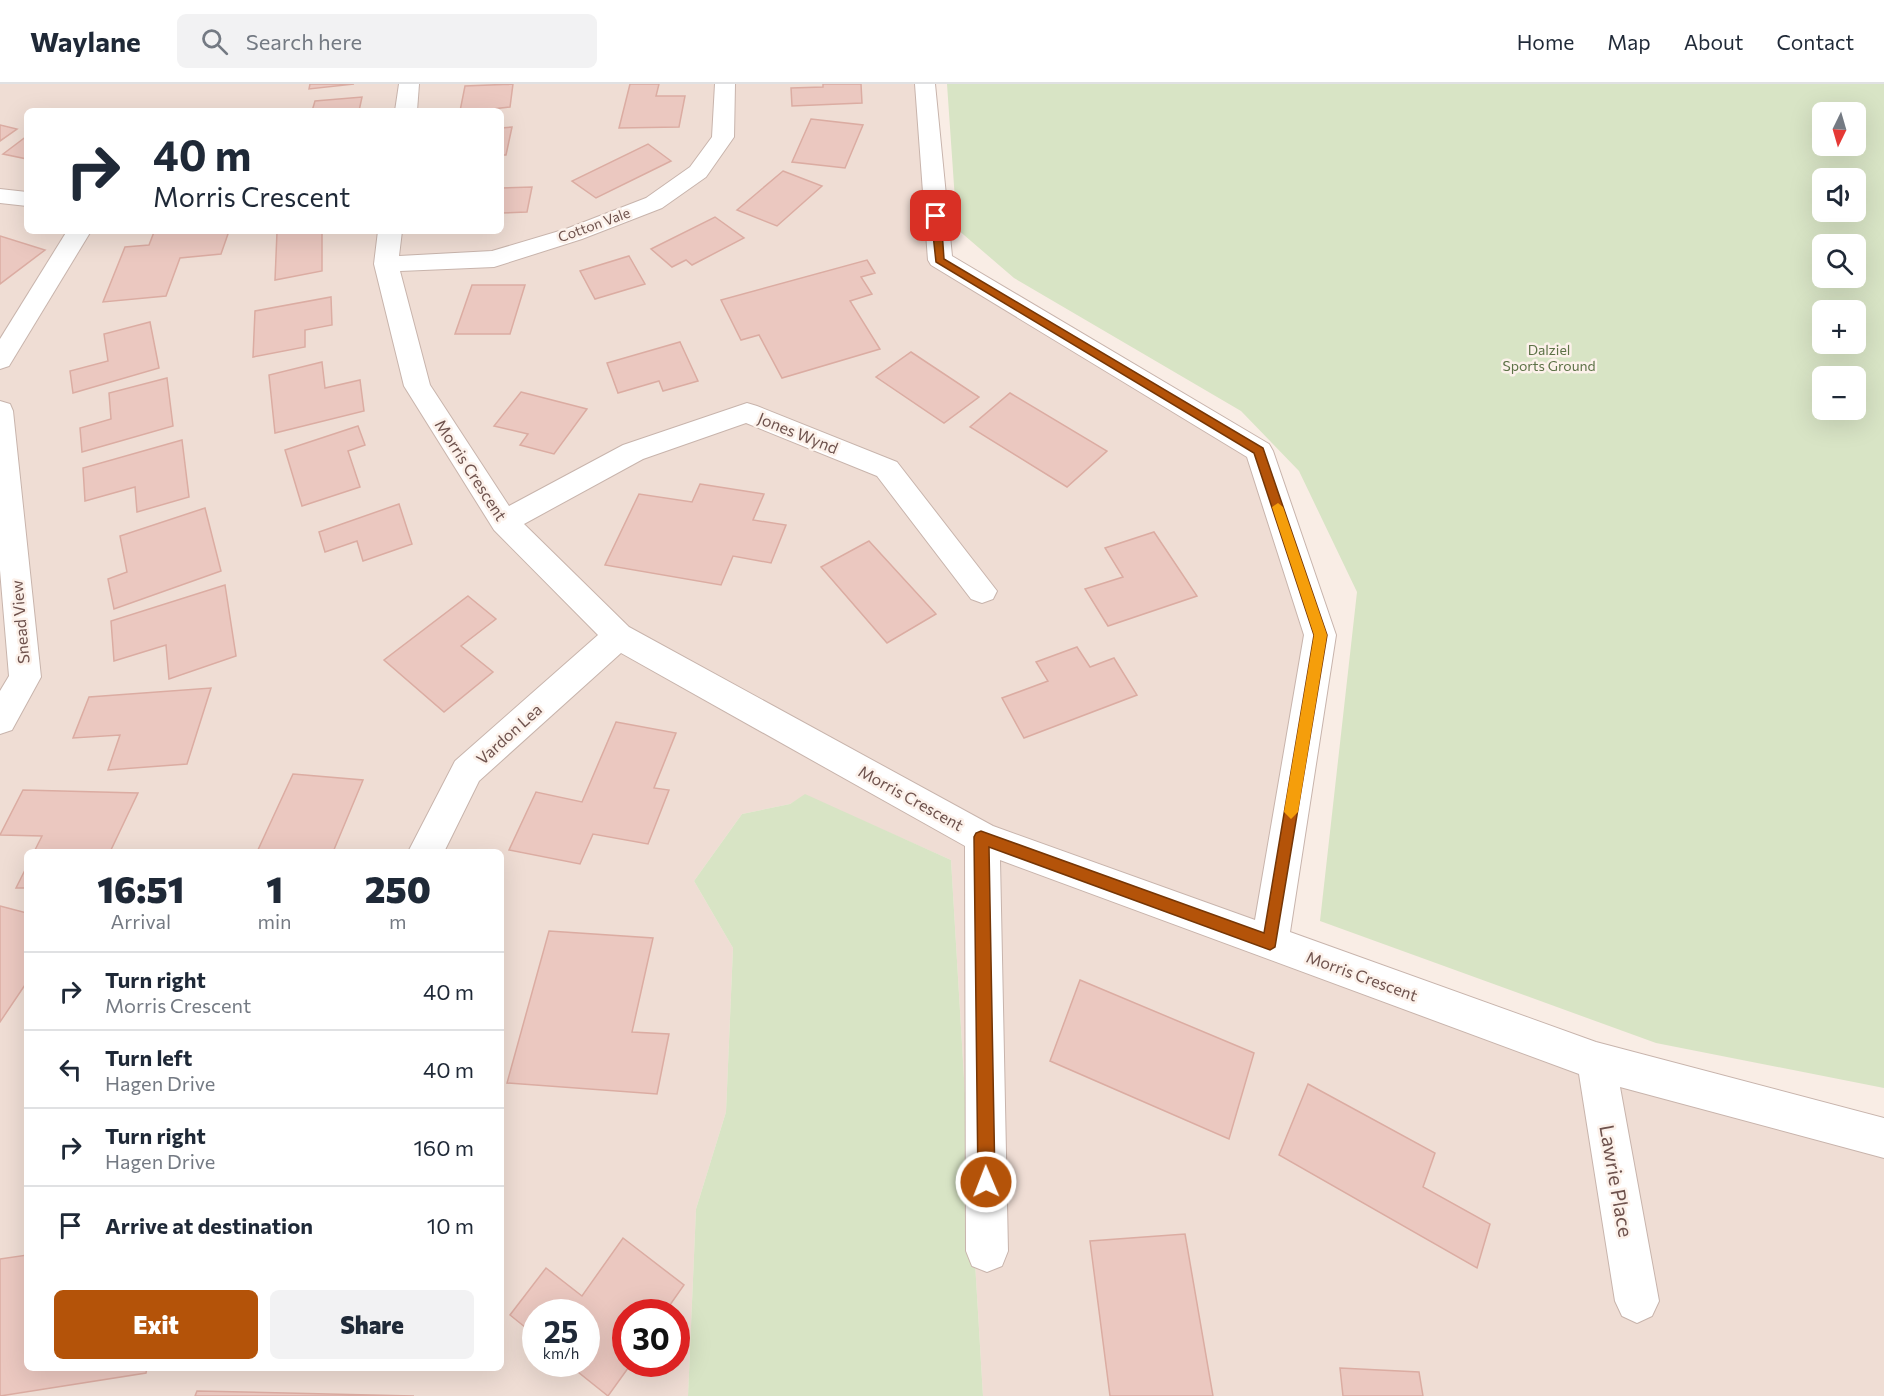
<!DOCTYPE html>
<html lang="en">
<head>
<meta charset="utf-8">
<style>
	body { margin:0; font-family:Commissioner,sans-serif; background:#f2f2f3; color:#1f2937; height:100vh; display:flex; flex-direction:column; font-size:22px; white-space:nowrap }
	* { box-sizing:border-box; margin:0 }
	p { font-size:20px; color:#747a83 }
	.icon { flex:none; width:33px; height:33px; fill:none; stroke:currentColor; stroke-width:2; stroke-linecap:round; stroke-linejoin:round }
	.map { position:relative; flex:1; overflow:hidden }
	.sheet { position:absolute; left:24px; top:765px; width:480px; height:522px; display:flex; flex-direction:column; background:#fff; border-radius:9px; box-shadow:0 6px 24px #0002 }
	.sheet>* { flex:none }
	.guide { position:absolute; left:24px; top:24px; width:480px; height:126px; border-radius:9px; box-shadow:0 6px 24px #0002; background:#fff; color:#1f2937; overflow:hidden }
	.needle { width:39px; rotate:185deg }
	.fabs { position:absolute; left:1812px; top:18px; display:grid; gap:12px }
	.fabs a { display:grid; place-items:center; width:54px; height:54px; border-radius:9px; background:#fff; box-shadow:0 6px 24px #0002; font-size:30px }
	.speed { position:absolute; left:522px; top:1215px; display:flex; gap:12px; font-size:30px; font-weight:700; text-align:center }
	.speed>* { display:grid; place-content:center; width:78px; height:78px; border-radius:50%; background:#fff; box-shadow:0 6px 24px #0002; line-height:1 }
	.speed small { font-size:15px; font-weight:400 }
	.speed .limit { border:9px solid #d22; background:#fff; color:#111 }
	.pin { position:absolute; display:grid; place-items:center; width:51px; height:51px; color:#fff; margin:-26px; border-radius:12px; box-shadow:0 3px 9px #0006 }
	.me { position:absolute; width:66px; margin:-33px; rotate:359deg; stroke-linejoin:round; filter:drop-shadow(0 0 4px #0008) }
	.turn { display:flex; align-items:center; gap:21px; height:126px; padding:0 30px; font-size:27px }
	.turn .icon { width:78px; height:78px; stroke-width:2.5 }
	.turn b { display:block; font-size:42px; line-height:51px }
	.eta { display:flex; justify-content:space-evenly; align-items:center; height:102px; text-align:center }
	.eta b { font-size:36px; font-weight:800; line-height:42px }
	.cta { display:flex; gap:12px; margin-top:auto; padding:12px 30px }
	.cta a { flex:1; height:69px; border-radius:9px; background:#b45309; color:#fff; font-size:24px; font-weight:800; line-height:69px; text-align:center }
	.cta a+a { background:#f2f2f3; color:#1f2937 }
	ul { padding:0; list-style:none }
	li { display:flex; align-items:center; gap:18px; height:78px; padding:0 30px; border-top:2px solid #e0e1e3 }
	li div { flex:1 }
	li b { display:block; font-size:22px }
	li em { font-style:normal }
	header { display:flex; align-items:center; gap:36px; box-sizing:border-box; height:84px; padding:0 30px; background:#fff; border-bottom:2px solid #e0e1e3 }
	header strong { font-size:28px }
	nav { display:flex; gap:33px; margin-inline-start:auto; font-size:21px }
	.search { width:420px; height:54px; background:#f2f2f3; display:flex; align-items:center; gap:15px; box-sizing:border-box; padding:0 21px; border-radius:9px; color:#747a83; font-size:22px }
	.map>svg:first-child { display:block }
	.residential { fill:#efddd4; fill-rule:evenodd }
	.green { fill:#d8e4c5; fill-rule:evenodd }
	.building { fill:#ebc8c0; stroke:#dbaca2; stroke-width:1.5 }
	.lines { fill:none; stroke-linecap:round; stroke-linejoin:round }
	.minor-casing { stroke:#c8b4ac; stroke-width:2 }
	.minor { fill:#fff; fill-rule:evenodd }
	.route { fill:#b45309; stroke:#753606; stroke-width:1.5 }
	.slow { fill:#f59e0b }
	.labels { text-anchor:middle; stroke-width:5; stroke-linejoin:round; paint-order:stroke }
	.far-street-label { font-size:14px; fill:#6e524d; stroke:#fcf1ea }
	.far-park-label { font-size:14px; fill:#5d7247; stroke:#fcf1ea }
	.street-label { font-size:16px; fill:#6e524d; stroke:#fcf1ea }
	.near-street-label { font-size:20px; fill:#6e524d; stroke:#fcf1ea }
</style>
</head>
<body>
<header>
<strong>Waylane</strong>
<div class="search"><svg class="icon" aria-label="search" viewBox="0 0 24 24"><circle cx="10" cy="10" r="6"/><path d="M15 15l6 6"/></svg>Search here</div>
<nav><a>Home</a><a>Map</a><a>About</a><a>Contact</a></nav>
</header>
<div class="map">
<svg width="1884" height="1312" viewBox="0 0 1884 1312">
	<rect width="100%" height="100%" fill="#f9ede5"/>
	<path class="residential" d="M0,0h925l15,176 319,191 61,184 -50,307 614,196v258h-901l-32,-536 -146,-65 -15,9 -48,10 -48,67 39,67 -7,164 -30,97 -8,187h-688zM27,27h474v120h-474zM27,768h474v516h-474zM536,1228h50v52h-50zM626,1228h50v52h-50z"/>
	<g class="green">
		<path d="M947,0h937v1004l-228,-45 -336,-122 37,-329 -58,-121 -58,-60 -227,-133 -57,-49zM1856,28v34h-34v-34zM1822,94h34v34h-34zM1822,160h34v34h-34zM1822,226h34v34h-34zM1822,292h34v34h-34z"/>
		<path d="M805,710l146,66 32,536h-295l8,-187 30,-97 7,-164 -39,-67 48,-67 48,-10z"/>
	</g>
	<g class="building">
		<path d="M310,0h44l-45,5z"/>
		<path d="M513,0l-3,23 -18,2v2h-32l5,-25z"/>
		<path d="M630,0h29l-3,12h29l-6,31 -60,1z"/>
		<path d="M823,0h38l1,19 -70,3 -1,-18 32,-1z"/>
		<path d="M362,13l-3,14h-47l3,-10z"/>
		<path d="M811,35l52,6 -18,43 -53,-6z"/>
		<path d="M0,41l17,4 -17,12z"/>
		<path d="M512,43l-6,28h-5v-27z"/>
		<path d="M27,52v23l-24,-5z"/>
		<path d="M648,60l23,17 -75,37 -24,-17z"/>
		<path d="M783,87l39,15 -45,40 -40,-16z"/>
		<path d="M532,103l-5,25 -26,1v-25z"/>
		<path d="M715,133l29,21 -52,27 -6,-5 -14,7 -21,-18z"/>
		<path d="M229,147l-8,23 -41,4 -14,38 -63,6 22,-55 24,-2 5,-13z"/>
		<path d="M322,147v40l-47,9 2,-48z"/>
		<path d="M0,152l45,14 -45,34z"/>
		<path d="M629,172l16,28 -50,15 -15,-28z"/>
		<path d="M867,176l8,13 -14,4 11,17 -22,7 30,48 -98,29 -23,-43 -18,5 -20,-40z"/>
		<path d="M472,201h53l-15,49h-55z"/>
		<path d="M331,213l1,28 -27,5v17l-52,10 2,-46z"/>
		<path d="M150,238l9,46 -86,25 -3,-22 38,-10 -4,-27z"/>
		<path d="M680,258l18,39 -35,10 -4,-10 -41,12 -11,-30z"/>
		<path d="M911,268l68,45 -35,26 -68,-46z"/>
		<path d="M322,278l3,26 35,-8 4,31 -89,22 -6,-58z"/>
		<path d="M167,294l6,48 -91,26 -2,-24 31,-9 -2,-26z"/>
		<path d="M521,308l66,17 -33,45 -34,-9 8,-11 -34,-8z"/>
		<path d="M1010,309l97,58 -40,36 -97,-60z"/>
		<path d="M358,342l7,19 -17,6 12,36 -58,19 -17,-56z"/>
		<path d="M182,356l7,57 -52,15 -2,-25 -50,14 -2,-33z"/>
		<path d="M700,400l64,10 -11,26 33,5 -15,38 -38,-7 -12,29 -116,-20 34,-71 53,8z"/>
		<path d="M399,420l13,40 -49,17 -6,-20 -32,11 -6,-20z"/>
		<path d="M205,424l16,63 -107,38 -6,-30 19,-7 -7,-36z"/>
		<path d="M1154,448l43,64 -89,30 -23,-37 38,-12 -18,-29z"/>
		<path d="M869,457l67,73 -49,29 -66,-76z"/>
		<path d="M225,501l11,71 -67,23 -3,-34 -52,16 -3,-40z"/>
		<path d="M468,512l28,23 -35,27 32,26 -49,40 -60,-52z"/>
		<path d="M1077,563l13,20 24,-9 23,37 -113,43 -22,-40 46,-17 -12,-19z"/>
		<path d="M211,604l-24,76 -79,6 12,-35 -47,3 16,-41z"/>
		<path d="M616,638l60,11 -22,55 15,2 -21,54 -55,-10 -13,30 -71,-14 27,-58 46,10z"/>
		<path d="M293,690l70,6 -30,72h-76z"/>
		<path d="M23,706l115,3 -28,59h-76l8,-16 -42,-1z"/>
		<path d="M27,782v22h-11z"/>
		<path d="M0,822l27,7v69l-27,40z"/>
		<path d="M549,847l104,7 -21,94 37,2 -12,60 -150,-11z"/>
		<path d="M1080,896l174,73 -25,86 -179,-78z"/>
		<path d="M1308,1000l127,69 -12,34 67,37 -13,44 -198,-113z"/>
		<path d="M1185,1150l28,162h-103l-20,-155z"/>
		<path d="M623,1154l61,47 -19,27h-39v52h5l-23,32 -40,-32h18v-52h-50v24l-26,-21 36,-47 36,28z"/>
		<path d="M27,1171v113h120l-1,5 -146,23v-137z"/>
		<path d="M1340,1284l79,4 4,24h-80z"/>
		<path d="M197,1307l217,5h-219z"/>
	</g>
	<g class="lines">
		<g class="minor-casing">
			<g id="minor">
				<path d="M399,0h20l-2,27h-22z"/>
				<path d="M715,0h20l-1,53 -28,40 -44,31 -80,31 -88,28 -94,4 30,114 79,121 114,-61 124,-42 10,3 140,56 100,129 -4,8 -11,4 -11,-4 -94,-123 -131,-53 -103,36 -119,65 105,103 364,199 262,94 49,-285 -57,-178 -316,-192 -3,-5 -13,-176h20l17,172 317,188 4,7 63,184 -46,297 306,110 288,76v40l-264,-71 39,214 -7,15 -15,7 -15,-7 -7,-15 -36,-227 -579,-214 8,391 -6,15 -15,6 -15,-6 -6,-15 -1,-405 -344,-193 -142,128 -35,71h-36l47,-91 143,-126 -104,-105 -90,-144 -30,-122 4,-33h24l-3,25 93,-5 74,-22 80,-31 44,-31 22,-30z"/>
				<path d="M0,105l27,3v14l-27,-3z"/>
				<path d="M67,147h24l-82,135 -9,3v-30z"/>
				<path d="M0,317l10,3 3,7 28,266 -29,53 -12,4v-43l9,-15 -9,-106z"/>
			</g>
		</g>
		<use href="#minor" class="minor"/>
	</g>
	<path class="route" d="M936,129l5,3 3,43 319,189 64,187 -52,312 -5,3 -281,-103 6,335 -3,6 -6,3 -6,-3 -2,-6 -4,-345 2,-4 5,-2 283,102 50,-298 -60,-182 -318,-191 -5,-46z"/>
	<path class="slow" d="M1278,419l5,4 44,128 -29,177 -7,7 -7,-7 30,-177 -42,-128z"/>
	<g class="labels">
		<g class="far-street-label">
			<text transform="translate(594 141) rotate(-20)" y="5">Cotton Vale</text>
		</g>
		<g class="far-park-label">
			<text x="1549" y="271">Dalziel<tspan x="1549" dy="16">Sports Ground</tspan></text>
		</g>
		<g class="street-label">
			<text transform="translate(798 349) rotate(22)" y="6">Jones Wynd</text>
			<text transform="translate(471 386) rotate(57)" y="6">Morris Crescent</text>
			<text transform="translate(20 538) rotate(-95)" y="6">Snead View</text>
			<text transform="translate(509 650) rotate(-42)" y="6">Vardon Lea</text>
			<text transform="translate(911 714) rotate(29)" y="6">Morris Crescent</text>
			<text transform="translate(1362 892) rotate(20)" y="6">Morris Crescent</text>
		</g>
		<g class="near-street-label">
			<text transform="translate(1616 1097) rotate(80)" y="7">Lawrie Place</text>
		</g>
	</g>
</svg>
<div class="fabs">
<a><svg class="needle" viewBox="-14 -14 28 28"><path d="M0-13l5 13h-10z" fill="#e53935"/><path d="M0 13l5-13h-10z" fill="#747a83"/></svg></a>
<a><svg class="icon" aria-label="sound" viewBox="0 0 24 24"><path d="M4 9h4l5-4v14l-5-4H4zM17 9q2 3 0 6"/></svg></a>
<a><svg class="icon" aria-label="search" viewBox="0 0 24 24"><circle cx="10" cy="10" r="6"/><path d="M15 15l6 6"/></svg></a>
<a>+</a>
<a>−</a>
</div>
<div class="speed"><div>25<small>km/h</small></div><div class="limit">30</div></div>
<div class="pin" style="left:936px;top:132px;background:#d93025"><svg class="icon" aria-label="arrive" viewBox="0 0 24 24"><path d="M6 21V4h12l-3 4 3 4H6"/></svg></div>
<svg class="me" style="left:986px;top:1098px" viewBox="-20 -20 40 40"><circle r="17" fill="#b45309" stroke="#fff" stroke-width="3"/><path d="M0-11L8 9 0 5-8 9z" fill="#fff"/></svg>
<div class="guide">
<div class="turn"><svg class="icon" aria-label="right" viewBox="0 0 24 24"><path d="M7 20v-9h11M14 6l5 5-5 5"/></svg><div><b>40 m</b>Morris Crescent</div></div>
</div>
<section class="sheet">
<div class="eta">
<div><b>16:51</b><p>Arrival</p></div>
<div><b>1</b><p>min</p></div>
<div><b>250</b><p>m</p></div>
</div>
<ul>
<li><svg class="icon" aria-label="right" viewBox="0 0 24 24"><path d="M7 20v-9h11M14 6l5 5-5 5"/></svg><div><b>Turn right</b><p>Morris Crescent</p></div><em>40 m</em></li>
<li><svg class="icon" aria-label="left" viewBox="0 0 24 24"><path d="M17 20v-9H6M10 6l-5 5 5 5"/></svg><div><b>Turn left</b><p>Hagen Drive</p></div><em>40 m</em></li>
<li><svg class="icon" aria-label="right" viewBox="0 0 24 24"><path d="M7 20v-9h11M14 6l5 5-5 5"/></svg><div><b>Turn right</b><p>Hagen Drive</p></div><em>160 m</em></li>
<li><svg class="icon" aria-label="arrive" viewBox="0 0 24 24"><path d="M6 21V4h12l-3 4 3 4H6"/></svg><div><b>Arrive at destination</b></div><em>10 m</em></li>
</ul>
<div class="cta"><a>Exit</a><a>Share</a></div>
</section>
</div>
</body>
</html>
